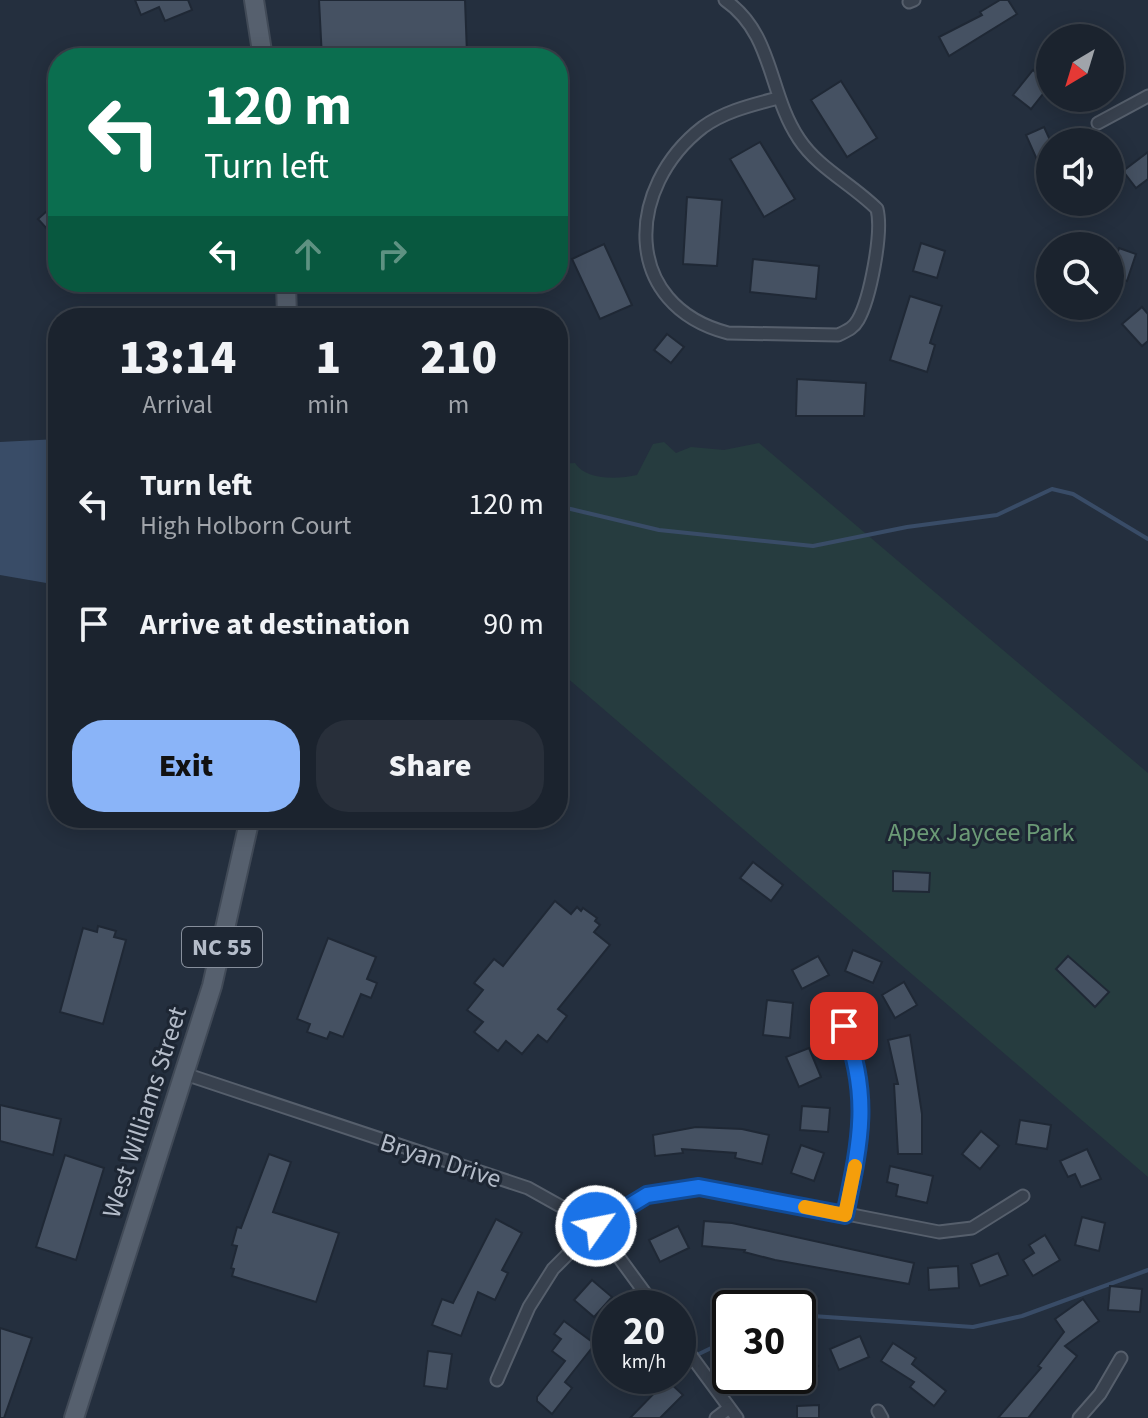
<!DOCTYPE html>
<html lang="en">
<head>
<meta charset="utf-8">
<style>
	body { margin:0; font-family:"Source Sans 3",sans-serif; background:#282f3a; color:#f1f3f6; height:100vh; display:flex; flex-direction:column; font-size:30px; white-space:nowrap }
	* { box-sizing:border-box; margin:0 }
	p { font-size:26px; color:#a0a4aa }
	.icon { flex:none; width:44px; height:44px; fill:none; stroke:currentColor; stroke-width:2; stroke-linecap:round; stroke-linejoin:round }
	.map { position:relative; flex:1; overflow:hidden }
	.side { position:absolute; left:48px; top:308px; width:520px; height:520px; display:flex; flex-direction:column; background:#1b232e; border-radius:32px; box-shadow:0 4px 20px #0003,0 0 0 2px #39404a }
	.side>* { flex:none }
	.guide { position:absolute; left:48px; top:48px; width:520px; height:244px; border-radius:32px; box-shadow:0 4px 20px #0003,0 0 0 2px #39404a; background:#0b6e4f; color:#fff; overflow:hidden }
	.needle { width:52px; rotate:218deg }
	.controls { position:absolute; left:1036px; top:24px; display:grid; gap:16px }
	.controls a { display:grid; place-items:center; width:88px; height:88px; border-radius:50%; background:#1b232e; box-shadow:0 4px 20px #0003,0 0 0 2px #39404a; font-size:40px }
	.speed { position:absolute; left:592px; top:1290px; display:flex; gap:16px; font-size:40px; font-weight:700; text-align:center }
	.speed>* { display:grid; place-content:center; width:104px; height:104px; border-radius:50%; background:#1b232e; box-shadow:0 4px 20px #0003,0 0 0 2px #39404a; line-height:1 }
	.speed small { font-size:20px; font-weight:400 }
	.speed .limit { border:4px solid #111; border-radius:12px; background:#fff; color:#111 }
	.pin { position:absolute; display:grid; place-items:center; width:68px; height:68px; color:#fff; margin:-34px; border-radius:16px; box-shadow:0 4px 12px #0006 }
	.me { position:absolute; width:88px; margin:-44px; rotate:57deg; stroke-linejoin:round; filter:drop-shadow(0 0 6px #0008) }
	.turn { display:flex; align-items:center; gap:28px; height:168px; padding:0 24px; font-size:36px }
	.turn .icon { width:104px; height:104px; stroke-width:2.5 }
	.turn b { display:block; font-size:56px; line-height:68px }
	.lanes { display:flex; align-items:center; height:76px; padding:0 24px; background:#0003; justify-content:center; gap:40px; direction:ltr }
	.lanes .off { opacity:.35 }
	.eta { display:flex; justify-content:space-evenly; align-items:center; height:136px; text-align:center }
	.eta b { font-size:48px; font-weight:800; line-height:56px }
	.button { display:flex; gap:16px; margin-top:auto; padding:16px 24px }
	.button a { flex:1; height:92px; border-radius:32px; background:#8ab4f8; color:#111; font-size:32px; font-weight:800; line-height:92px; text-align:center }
	.button a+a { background:#282f3a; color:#f1f3f6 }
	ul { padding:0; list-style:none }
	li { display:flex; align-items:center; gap:24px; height:120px; padding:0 24px }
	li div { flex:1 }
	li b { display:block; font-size:30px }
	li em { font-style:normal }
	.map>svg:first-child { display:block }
	.green { fill:#263c3f }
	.water { fill:#394c67 }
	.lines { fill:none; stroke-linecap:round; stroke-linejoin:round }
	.stream { stroke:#394c67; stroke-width:4 }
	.building { fill:#455162; stroke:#1f2835; stroke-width:2 }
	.minor-casing { stroke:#565f6c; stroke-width:15 }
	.primary-casing { stroke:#414a57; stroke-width:22 }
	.minor { stroke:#38414e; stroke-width:11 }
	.primary { stroke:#56606e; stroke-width:18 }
	.route-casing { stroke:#114b97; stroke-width:20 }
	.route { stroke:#1a73e8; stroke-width:14 }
	.slow { stroke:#f59e0b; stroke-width:14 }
	.labels { text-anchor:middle; stroke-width:6; stroke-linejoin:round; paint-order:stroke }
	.shield { fill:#1d2633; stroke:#878f9c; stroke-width:2 }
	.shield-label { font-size:24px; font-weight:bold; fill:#b4bcc9 }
	.park-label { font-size:26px; fill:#6b9a76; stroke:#1d2633 }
	.street-label { font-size:26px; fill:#b4bcc9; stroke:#1d2633 }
</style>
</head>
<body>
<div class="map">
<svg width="1148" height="1418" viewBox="0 0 1148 1418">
	<rect width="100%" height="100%" fill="#242f3e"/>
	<path class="green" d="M664,442l12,11 15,-6 33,3 35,-7 389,330v404l-590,-507v-206l17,-1c11,18 44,16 62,12l16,-31z"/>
	<path class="water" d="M58,439v146l-58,-10v-133z"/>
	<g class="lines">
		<g class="stream">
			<path d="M558,506l101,24 154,16 94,-19 90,-12 55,-26 21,5 75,45"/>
			<path d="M798,1315l175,12 49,-11 126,-46"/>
			<path d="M678,1364l52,-25"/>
			<path d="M630,1392l26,-16"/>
		</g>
	</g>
	<g class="building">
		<path d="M135,0h53l4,10 -27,11 -6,-14 -18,8z"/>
		<path d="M319,0h146l2,54 -145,4z"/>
		<path d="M1000,0h8l9,14 -68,42 -10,-19 43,-22 -2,-3z"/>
		<path d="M1033,70l17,15 -19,24 -18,-14z"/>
		<path d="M841,81l36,57 -30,19 -36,-57z"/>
		<path d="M1044,127l6,13v16l-12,6 -12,-27z"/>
		<path d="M760,142l35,57 -31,18 -34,-58z"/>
		<path d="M1148,152v27l-12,9 -13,-17z"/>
		<path d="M687,197l35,3 -5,66 -34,-2z"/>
		<path d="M58,201v21l-10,8 -10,-11z"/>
		<path d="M921,243l24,8 -8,27 -24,-7z"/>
		<path d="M604,244l28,61 -32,14 -28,-60z"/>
		<path d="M1119,248l17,6 -9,27 -17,-5z"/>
		<path d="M753,259l66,7 -3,33 -66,-7z"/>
		<path d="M910,296l32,10 -12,37 5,2 -8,27 -37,-12z"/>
		<path d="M1142,307l6,7v27l-6,5 -20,-22z"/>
		<path d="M667,334l17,13 -13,16 -17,-13z"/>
		<path d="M797,379l69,4 -2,33h-68z"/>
		<path d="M753,862l30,23 -12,16 -31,-23z"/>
		<path d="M893,871l37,2 -1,19 -36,-1z"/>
		<path d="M555,901l16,13 6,-7 4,4 2,-3 14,10 -2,3 5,4 -6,7 16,13 -52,64 9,7 -20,26 -9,-7 -16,19 -16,-13 -8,10 -24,-19 9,-10 -16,-12 16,-20 -9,-7 20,-24 9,7z"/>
		<path d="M98,926l18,5 -2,6 12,3 -23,84 -43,-12 23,-84 14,4z"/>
		<path d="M328,938l48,19 -9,22 10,4 -6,15 -10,-4 -18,43 -13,-5 -3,7 -20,-7 3,-8 -13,-5z"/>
		<path d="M853,950l29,12 -9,21 -28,-12z"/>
		<path d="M818,956l11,19 -27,14 -10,-19z"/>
		<path d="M1068,956l41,36 -14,15 -39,-38z"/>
		<path d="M904,982l13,23 -22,13 -13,-23z"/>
		<path d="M767,1000l26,3 -3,35 -27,-3z"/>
		<path d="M910,1035l12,79v40h-24l-4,-70h4l-10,-44z"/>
		<path d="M809,1048l12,29 -22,10 -13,-30z"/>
		<path d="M0,1105l61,14 -8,36 -53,-14z"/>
		<path d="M802,1106l28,2 -2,24 -28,-2z"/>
		<path d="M1020,1120l31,5 -4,24 -31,-5z"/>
		<path d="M696,1127l46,2 27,6 -7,29 -27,-6 1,-5 -54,-4 1,4 -28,3 -2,-21z"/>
		<path d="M981,1131l18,15 -19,23 -18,-15z"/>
		<path d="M801,1145l23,8 -10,28 -23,-8z"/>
		<path d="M1087,1149l14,30 -20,8 -6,-13 -7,3 -8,-16z"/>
		<path d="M269,1154l22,8 -18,50 66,21 -23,69 -84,-26 2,-7 -3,-1 6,-22 -5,-1 5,-18 4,1z"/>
		<path d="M65,1155l39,13 -28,92 -40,-13z"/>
		<path d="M890,1166l43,10 -6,27 -31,-7 2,-11 -11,-3z"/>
		<path d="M1082,1217l23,6 -6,28 -24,-6z"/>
		<path d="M496,1219l26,14 -20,37 6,3 -13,27 -17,-8 -17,44 -29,-11 10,-26 11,4z"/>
		<path d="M704,1221l28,2 182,40 -5,21 -134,-24 -31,-8 1,-2 -43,-4z"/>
		<path d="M678,1226l11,22 -29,14 -11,-22z"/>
		<path d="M1045,1235l15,25 -27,16 -10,-16 11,-7 -5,-8z"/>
		<path d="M998,1253l10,22 -28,11 -9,-22z"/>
		<path d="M958,1266l1,22 -30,2 -1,-22z"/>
		<path d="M592,1280l20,17 -18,20 -20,-17z"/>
		<path d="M1110,1286l32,3 -2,23 -32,-2z"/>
		<path d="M1083,1299l16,22 -34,25 12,10 -49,62h-30l43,-50 -3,-2 26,-34 -9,-13z"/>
		<path d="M564,1321l31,23 -30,38 7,6 -20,26 -15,-13v-4l28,-36 -13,-10 9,-12 -7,-5z"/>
		<path d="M0,1328l32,10 -28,80h-4z"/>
		<path d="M860,1336l9,21 -30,13 -9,-21z"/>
		<path d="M893,1343l23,15 -4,6 34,27 -12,15 -24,-19 4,-5 -33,-21z"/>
		<path d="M798,1349l20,17 -22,24 -16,-14h18z"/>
		<path d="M428,1351l24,3 -5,35 -23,-3z"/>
		<path d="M667,1380l16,15 -23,23h-30z"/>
		<path d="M819,1405v13h-22v-12z"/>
	</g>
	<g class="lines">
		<g class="minor-casing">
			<g id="minor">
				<path d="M725,0c49,34 43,93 74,139 19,29 53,45 78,70 6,24 -7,90 -19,111 -5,9 -12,11 -20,15l-110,-2c-107,-28 -103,-146 -25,-206 22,-16 49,-22 75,-29"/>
				<path d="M909,2l5,-2"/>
				<path d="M1098,123l50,-27"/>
				<path d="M844,1026c27,71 16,117 1,189"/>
				<path d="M185,1074l343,114 68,38 60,82"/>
				<path d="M678,1338l59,80"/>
				<path d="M497,1380l32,-73 24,-38 43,-43 51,-31 32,-7 40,1 220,43 33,-4 51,-32"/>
				<path d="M878,1411l4,7"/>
				<path d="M716,1418l13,-10"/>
				<path d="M1079,1418l21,-24 21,-36"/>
			</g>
		</g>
		<g class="primary-casing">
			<g id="primary">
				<path d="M254,0l9,58"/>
				<path d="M286,282l1,36"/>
				<path d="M74,1418l138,-432 38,-168"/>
			</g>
		</g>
		<use href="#minor" class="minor"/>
		<use href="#primary" class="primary"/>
	</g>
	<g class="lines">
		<g class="route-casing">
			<path id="route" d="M596,1226l51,-31 52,-8 146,28c15,-72 26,-118 -1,-189"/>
		</g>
		<use href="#route" class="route"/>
		<path class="slow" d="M805,1207l40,8 10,-49"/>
	</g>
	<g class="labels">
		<rect class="shield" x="182" y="927" width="80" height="40" rx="6"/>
		<g class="shield-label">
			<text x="222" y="955">NC 55</text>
		</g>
		<g class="park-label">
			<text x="981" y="841">Apex Jaycee Park</text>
		</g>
		<g class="street-label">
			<text transform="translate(144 1112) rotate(-72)" y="9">West Williams Street</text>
			<text transform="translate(441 1160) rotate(18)" y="9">Bryan Drive</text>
		</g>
	</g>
</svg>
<div class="controls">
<a><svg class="needle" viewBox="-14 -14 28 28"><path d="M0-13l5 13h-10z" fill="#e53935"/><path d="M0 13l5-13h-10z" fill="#a0a4aa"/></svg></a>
<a><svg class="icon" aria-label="sound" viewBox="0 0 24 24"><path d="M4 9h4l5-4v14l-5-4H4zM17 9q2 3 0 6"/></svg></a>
<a><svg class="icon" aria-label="search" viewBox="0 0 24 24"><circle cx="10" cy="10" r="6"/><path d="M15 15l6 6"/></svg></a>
</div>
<div class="speed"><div>20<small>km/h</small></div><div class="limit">30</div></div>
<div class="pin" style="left:844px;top:1026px;background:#d93025"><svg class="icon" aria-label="arrive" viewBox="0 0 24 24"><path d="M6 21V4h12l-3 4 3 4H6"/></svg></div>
<svg class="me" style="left:596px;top:1226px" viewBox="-20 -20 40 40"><circle r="17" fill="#1a73e8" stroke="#fff" stroke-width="3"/><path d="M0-11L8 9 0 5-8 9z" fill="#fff"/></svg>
<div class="guide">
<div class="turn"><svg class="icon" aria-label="left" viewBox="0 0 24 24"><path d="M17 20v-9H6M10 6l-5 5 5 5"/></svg><div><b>120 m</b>Turn left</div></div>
<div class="lanes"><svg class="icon" aria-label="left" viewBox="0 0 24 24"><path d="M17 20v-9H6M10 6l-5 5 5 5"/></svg><svg class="icon off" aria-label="ahead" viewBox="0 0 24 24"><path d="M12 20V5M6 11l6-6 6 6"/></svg><svg class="icon off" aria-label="right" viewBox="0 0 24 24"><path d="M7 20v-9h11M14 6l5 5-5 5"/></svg></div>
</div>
<section class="side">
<div class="eta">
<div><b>13:14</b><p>Arrival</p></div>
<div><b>1</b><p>min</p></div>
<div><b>210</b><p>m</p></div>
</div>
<ul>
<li><svg class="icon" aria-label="left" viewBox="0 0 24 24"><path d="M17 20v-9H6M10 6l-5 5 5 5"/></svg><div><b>Turn left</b><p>High Holborn Court</p></div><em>120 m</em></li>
<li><svg class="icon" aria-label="arrive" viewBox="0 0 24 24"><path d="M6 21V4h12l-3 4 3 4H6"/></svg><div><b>Arrive at destination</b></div><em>90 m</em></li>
</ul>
<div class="button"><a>Exit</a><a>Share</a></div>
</section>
</div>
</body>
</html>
